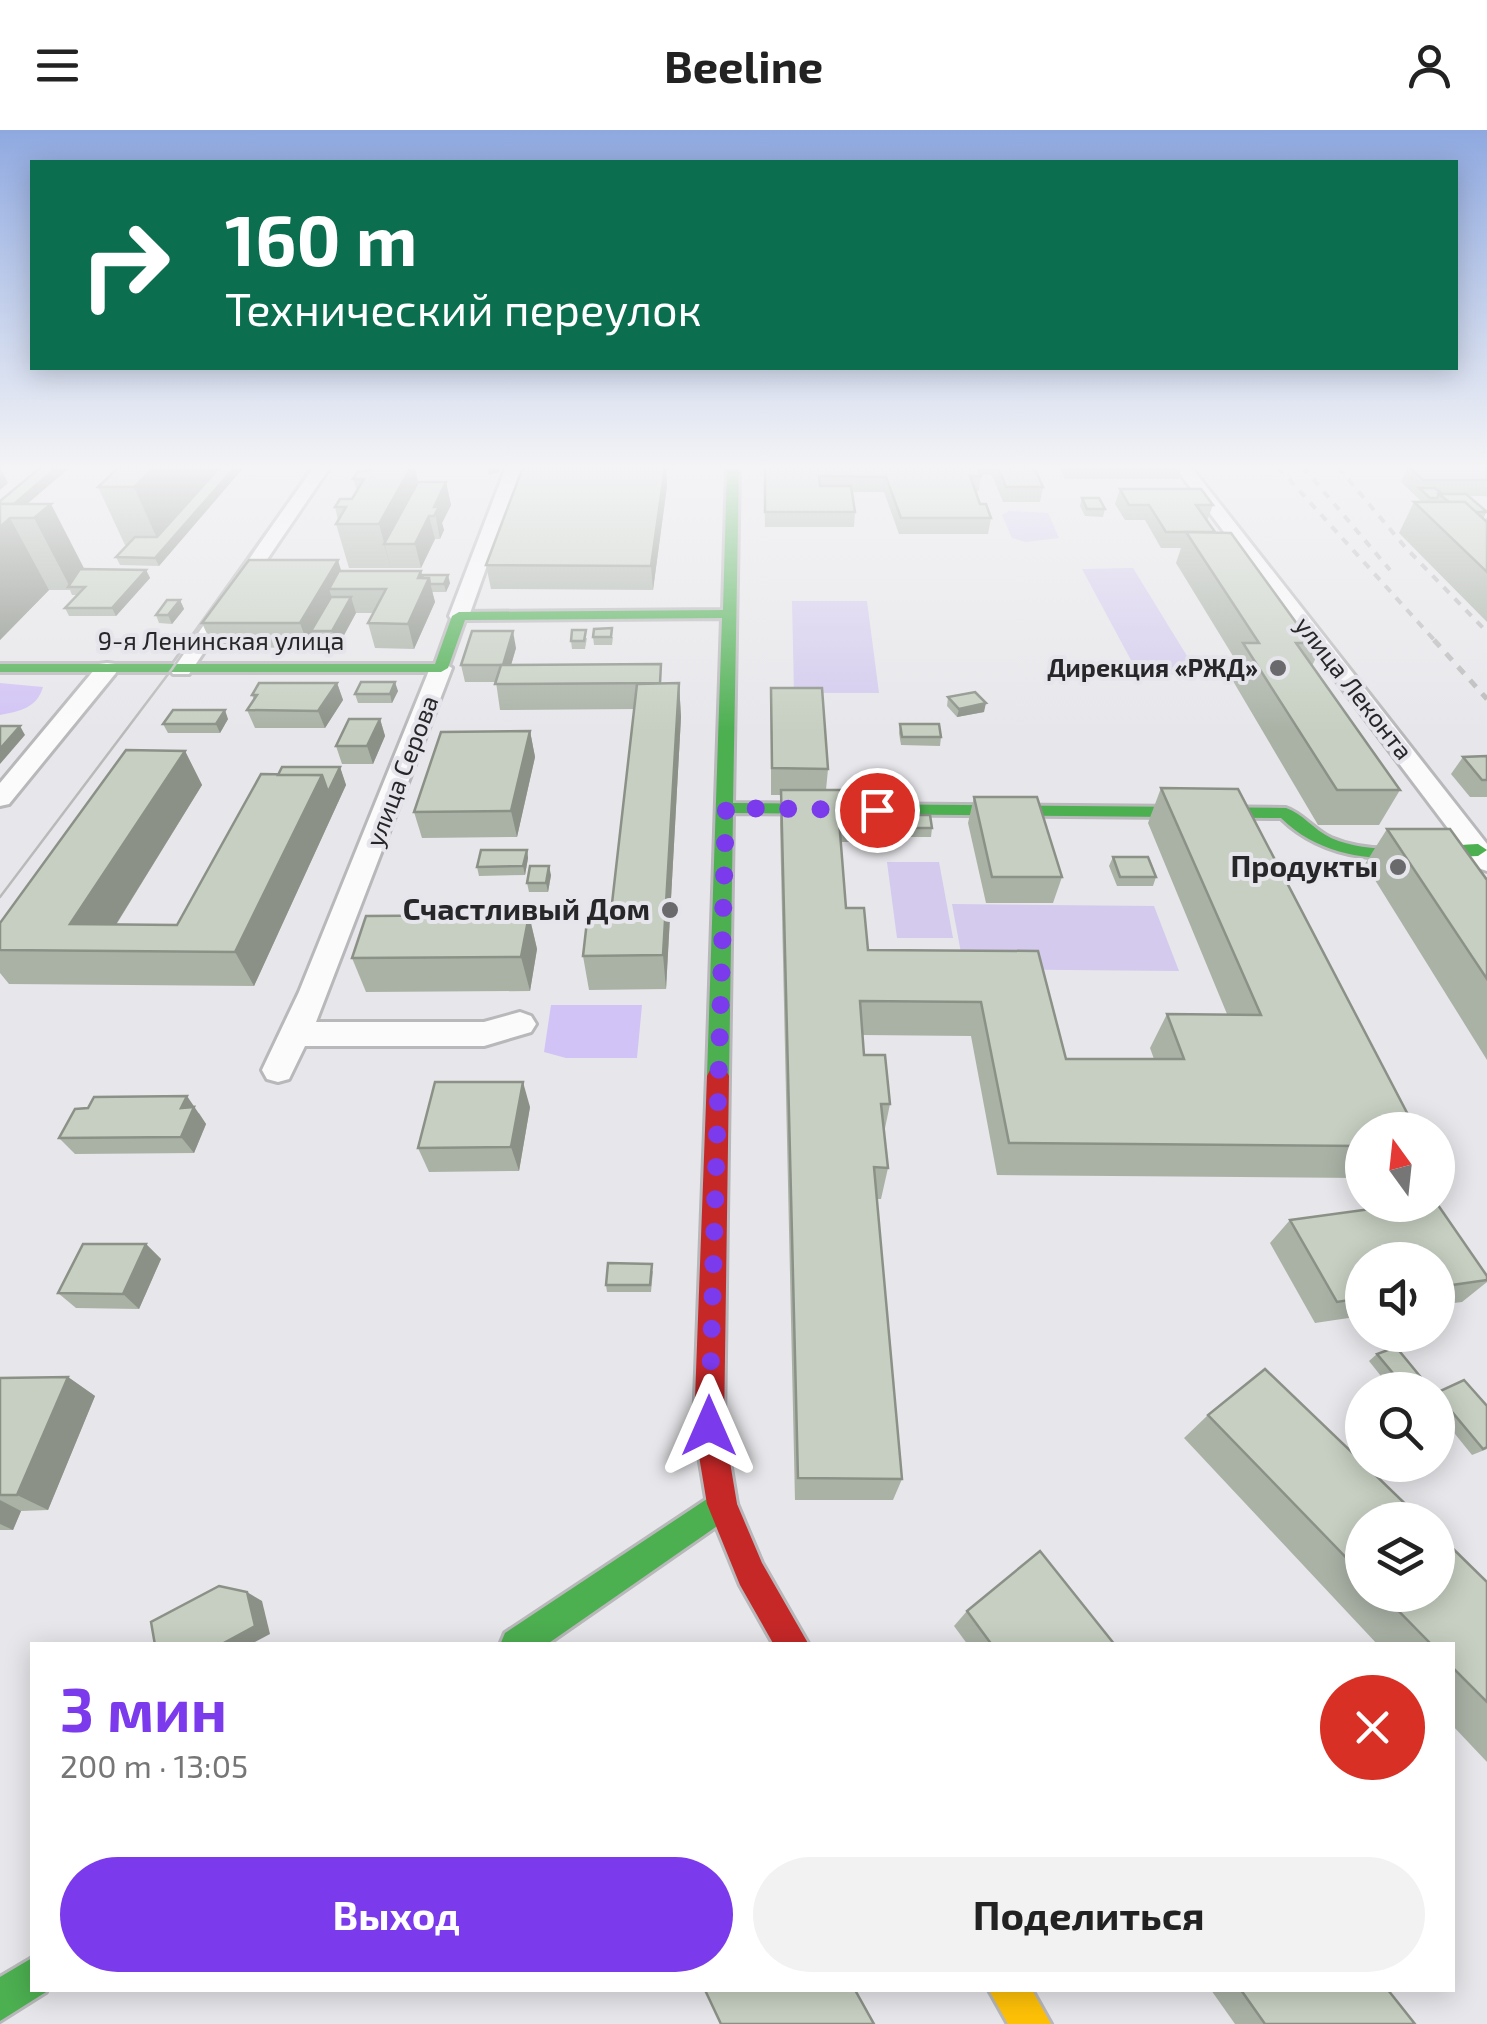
<!DOCTYPE html>
<html lang="ru">
<head>
<meta charset="utf-8">
<style>
	body { margin:0; font-family:"Exo 2",sans-serif; background:#f2f2f2; color:#222; height:100vh; display:flex; flex-direction:column; font-size:38px; white-space:nowrap }
	* { box-sizing:border-box; margin:0 }
	p { font-size:32px; color:#767676 }
	.icon { flex:none; width:55px; height:55px; fill:none; stroke:currentColor; stroke-width:2; stroke-linecap:round; stroke-linejoin:round }
	.map { position:relative; flex:1; overflow:hidden }
	.details { position:absolute; left:30px; top:1512px; width:1425px; height:350px; display:flex; flex-direction:column; background:#fff; border-radius:0px; box-shadow:0 5px 25px #0003 }
	.details>* { flex:none }
	.banner { position:absolute; left:30px; top:30px; width:1428px; height:210px; border-radius:0px; box-shadow:0 5px 25px #0003; background:#0b6e4f; color:#fff; overflow:hidden }
	.needle { width:65px; rotate:345deg }
	.fabs { position:absolute; left:1345px; top:982px; display:grid; gap:20px }
	.fabs a { display:grid; place-items:center; width:110px; height:110px; border-radius:50%; background:#fff; box-shadow:0 5px 25px #0003; font-size:50px }
	.pin { position:absolute; display:grid; place-items:center; width:85px; height:85px; color:#fff; margin:-42px; border:5px solid #fff; border-radius:50%; box-shadow:0 2px 10px #0007 }
	.me { position:absolute; width:110px; margin:-55px; rotate:0deg; stroke-linejoin:round; filter:drop-shadow(0 0 8px #0008) }
	.turn { display:flex; align-items:center; gap:35px; height:210px; padding:0 30px; font-size:45px }
	.turn .icon { width:130px; height:130px; stroke-width:2.5 }
	.turn b { display:block; font-size:70px; line-height:85px }
	.round { display:grid; place-items:center; flex:none; width:105px; height:105px; border-radius:52px; background:#f2f2f2 }
	.overview { display:flex; align-items:center; justify-content:space-between; height:170px; padding:0 30px }
	h1 { font-size:60px; font-weight:700; line-height:75px; color:#7c3aed }
	.primary-button { display:flex; gap:20px; margin-top:auto; padding:20px 30px }
	.primary-button a { flex:1; height:115px; border-radius:60px; background:#7c3aed; color:#fff; font-size:40px; font-weight:700; line-height:115px; text-align:center }
	.primary-button a+a { background:#f2f2f2; color:#222 }
	header { display:flex; justify-content:space-between; align-items:center; height:130px; padding:0 30px; background:#fff; font-size:45px; font-weight:700 }
	.map>svg:first-child { display:block }
	.green { fill:#d3caee }
	.forest { fill:#d1c3f5 }
	.lines { fill:none; stroke-linecap:round; stroke-linejoin:round }
	.street-casing { stroke:#b8b7ba; stroke-width:6 }
	.fast-casing { stroke:#b8b7ba; stroke-width:6 }
	.slow-casing { stroke:#b8b7ba; stroke-width:6 }
	.jam-casing { stroke:#b8b7ba; stroke-width:6 }
	.street { fill:#fbfbfc; fill-rule:evenodd }
	.fast { fill:#4caf50; fill-rule:evenodd }
	.slow { fill:#ffc107; fill-rule:evenodd }
	.jam { fill:#c62828; fill-rule:evenodd }
	.tram { stroke:#b9b9ba; stroke-width:2.5 }
	.rail-far1 { stroke:#b9b9ba; stroke-width:4; stroke-dasharray:8 8; stroke-linecap:butt }
	.rail { stroke:#b9b9ba; stroke-width:5; stroke-dasharray:9 9; stroke-linecap:butt }
	.wall { fill:#aab2a6 }
	.shaded-wall { fill:#8b9187 }
	.building { fill:#c6cfc1; stroke:#8b9187; stroke-width:2.5 }
	.route { stroke:#7c3aed; stroke-width:18; stroke-dasharray:0 32.4 }
	.poi-dot { fill:#6a6a6d; stroke:#e6e5eb; stroke-width:4 }
	.labels { text-anchor:middle; stroke-width:8; stroke-linejoin:round; paint-order:stroke }
	.far-street-label { font-size:25px; fill:#272729; stroke:#e6e5eb }
	.far-poi-label { font-size:25px; font-weight:bold; fill:#272729; stroke:#e6e5eb; text-anchor:end }
	.poi-label { font-size:30px; font-weight:bold; fill:#272729; stroke:#e6e5eb; text-anchor:end }
</style>
</head>
<body>
<header><svg class="icon" aria-label="menu" viewBox="0 0 24 24"><path d="M4 6h16M4 12h16M4 18h16"/></svg>Beeline<svg class="icon" aria-label="person" viewBox="0 0 24 24"><circle cx="12" cy="8" r="4"/><path d="M4 21q1-7 8-7t8 7"/></svg></header>
<div class="map">
<svg width="1487" height="1894" viewBox="0 0 1487 1894">
	<rect width="100%" height="100%" fill="#e7e6ea"/>
	<g class="green">
		<path d="M1009,381l39,2 11,25 -33,4 -14,-4 -10,-23z"/>
		<path d="M1133,438l65,106 -59,1 -57,-106z"/>
		<path d="M792,471h75l12,92h-85z"/>
		<path d="M887,732h52l14,76h-56z"/>
		<path d="M952,774l202,2 25,65 -215,-2z"/>
	</g>
	<g class="forest">
		<path d="M0,553l43,4c-6,21 -23,24 -43,28z"/>
		<path d="M551,875h91l-5,53h-71l-22,-6z"/>
	</g>
	<g class="lines">
		<g class="street-casing">
			<g id="street">
				<path d="M314,337h16l-141,207h-16l-3,-5z"/>
				<path d="M506,337h16l-53,149 -3,4h-14l-3,-4z"/>
				<path d="M1175,337h16l296,377v27l-9,-3z"/>
				<path d="M441,532l11,6 -136,354h168l36,-10 11,4 5,8 -5,8 -47,14h-179l-16,33 -11,3 -11,-3 -5,-9 37,-78 131,-324z"/>
				<path d="M107,533l8,1 3,5 -3,5 -106,130 -9,2v-23l99,-119z"/>
			</g>
		</g>
		<g class="fast-casing">
			<g id="fast">
				<path d="M727,337h12l-6,336 553,5c16,5 28,22 45,30 44,19 101,8 147,6l9,6 -9,6c-69,2 -143,15 -197,-38l-548,-5 -4,263 -3,6h-16l-3,-6 15,-458 -257,2 -17,48 -7,4h-441v-8h435l17,-48 7,-4 264,-2z"/>
				<path d="M722,1359l11,4 4,11 -4,11 -187,130h-46l5,-12z"/>
				<path d="M32,1828v32l14,2 -46,29v-44z"/>
			</g>
		</g>
		<g class="slow-casing">
			<path id="slow" d="M989,1860h43l19,34h-43z"/>
		</g>
		<g class="jam-casing">
			<path id="jam" d="M718,937l8,3 3,6 -5,350 13,78 25,59 47,82h-35l-34,-60 -33,-81 -13,-78 13,-350 3,-6z"/>
		</g>
		<use href="#street" class="street"/>
		<use href="#fast" class="fast"/>
		<use href="#slow" class="slow"/>
		<use href="#jam" class="jam"/>
		<path class="tram" d="M0,767l172,-228 139,-202"/>
		<g class="rail-far1">
			<path d="M1278,337l158,175"/>
			<path d="M1303,337l87,103"/>
			<path d="M1338,337l67,80 82,85"/>
		</g>
		<path class="rail" d="M1434,510l53,59"/>
	</g>
	<g class="wall">
		<path d="M244,337l-85,99 -39,-1 -4,-8 12,-12h-3l-27,-58z"/>
		<path d="M367,337h49l-1,2 3,13h28l5,23 -9,18 2,7 -4,9h-5l-14,29h-72l-13,-44 2,-4 -3,-13 17,-8 5,-8 -4,-12 15,-8z"/>
		<path d="M523,337h155l-4,3h-8l1,16 -14,104 -162,-1 -5,-24z"/>
		<path d="M764,337h270l9,20 -3,15h-37l-11,-27h-11l-2,16h-4l5,13 11,14 -3,16h-89l-15,-42h-32l3,20 -1,15h-89z"/>
		<path d="M1059,337h123l-3,12h-114z"/>
		<path d="M1408,337h79v30l-2,-1h-17l19,15 -4,8 2,2 2,-4v105l-88,-89 15,-31h8l-21,-20z"/>
		<path d="M69,338l-42,36 57,65 62,1 4,8 -34,38h-47l-4,-8 12,-13h-5l-2,-5h-21l-49,50v-139z"/>
		<path d="M1120,359l93,16 -6,16 8,12 85,95 23,15 -11,23 88,124 -21,35h-61l-88,-149 6,-15 -60,-98 5,-15h-20l-16,-28h-20l-10,-16z"/>
		<path d="M1082,368l23,11 -2,8 -18,-1 -5,-10z"/>
		<path d="M341,441l81,4 28,8 -4,9h-14l3,10 -21,47 -39,-1 -7,-25 5,-10h-17l-19,35h-20l-3,-9 -5,9 -96,-1 -11,-24z"/>
		<path d="M180,470l4,9 -12,15 -13,-1 -3,-8z"/>
		<path d="M593,507h20l-1,8h-18z"/>
		<path d="M587,508l-2,11h-13l-1,-8z"/>
		<path d="M516,518l-5,17 152,18h16l2,34 -15,272 -77,1 -6,-34 27,-35 24,-212 -134,1 -4,-28h-31l-4,-17z"/>
		<path d="M337,553l6,17 -18,28h-70l-8,-18 7,-10 -2,-5z"/>
		<path d="M771,558l57,81 -2,21 27,17 -3,35h-9l5,66 22,42 170,1 28,108h88l-4,-11 17,-34h60l-79,-191 13,-35 201,342v48l-365,-3 -26,-139 -108,-1 1,20 26,49 -6,29 4,35 -7,31h-4l25,280 -9,21h-98l-15,-676 1,-29h-10z"/>
		<path d="M398,561l-6,12h-34l-3,-9z"/>
		<path d="M948,567l36,15 -27,5 -10,-11z"/>
		<path d="M228,589l-8,14h-52l-5,-9z"/>
		<path d="M380,589l5,17 -12,28h-31l-6,-18z"/>
		<path d="M900,594l41,13 -1,9 -39,-1 -2,-12z"/>
		<path d="M530,601l5,26 -18,80 -95,1 -8,-26z"/>
		<path d="M185,621l17,34 -86,140h61l101,-150 62,-8 6,18 -92,201 -245,-2 -9,-11v-50z"/>
		<path d="M1487,626v41h-17l-19,-23 12,-17z"/>
		<path d="M974,667l88,80 -9,26h-67l-18,-80z"/>
		<path d="M899,685l33,13 -1,9h-31l-2,-13z"/>
		<path d="M1387,699l100,51v180l-122,-196z"/>
		<path d="M527,720l1,8 -3,17 -46,1 -2,-9z"/>
		<path d="M1113,727l43,20 -3,9h-36l-8,-20z"/>
		<path d="M551,745l-3,17h-19l-2,-9z"/>
		<path d="M529,785l8,34 -7,42 -164,1 -14,-34z"/>
		<path d="M530,977l-11,64 -90,1 -11,-24z"/>
		<path d="M199,983l7,11 -12,29 -119,1 -16,-16z"/>
		<path d="M1400,1075h38l49,71v6l-25,20 -24,3v-45h-76v56l-47,7 -45,-80 20,-23z"/>
		<path d="M146,1114l15,15 -22,50 -63,-1 -18,-15z"/>
		<path d="M653,1141l-2,21h-44l-1,-7z"/>
		<path d="M1377,1224l45,36h-30l-23,-29z"/>
		<path d="M68,1247l27,19 -47,114 -27,1 -8,19h-13v-152z"/>
		<path d="M1438,1262l49,57 -15,6 -34,-42z"/>
		<path d="M1208,1285l154,105v75h76l49,-13v180l-35,-37v-80h-74l-194,-207z"/>
		<path d="M967,1481l148,34h-147l-14,-19z"/>
		<path d="M1211,1860h177l27,34h-180z"/>
	</g>
	<g class="shaded-wall">
		<path d="M0,337l8,16 -8,7z"/>
		<path d="M57,337l12,1 -56,48 -5,-7z"/>
		<path d="M155,337h74l-69,78 -26,-58z"/>
		<path d="M235,337h9l-85,99 -4,-8z"/>
		<path d="M411,337h5l-1,2 9,36 -40,39 7,24 -12,-44z"/>
		<path d="M490,337h12l-3,5 -10,3 -1,-7z"/>
		<path d="M666,337l1,19 -14,104 -2,-24z"/>
		<path d="M446,352l5,23 -9,18 2,7 -4,9 -6,-32z"/>
		<path d="M51,374l36,70 -17,13 -36,-69z"/>
		<path d="M429,386l6,23 -14,29 -6,-24z"/>
		<path d="M10,388l39,72 -49,50v-113z"/>
		<path d="M338,430l7,24 -16,5 5,15 -23,27 3,8 -5,9 -9,-25z"/>
		<path d="M146,440l4,8 -34,38 -4,-8z"/>
		<path d="M421,441l4,15 4,-8 6,24 -21,47 -6,-25 10,-46z"/>
		<path d="M448,445l2,8 -4,9 -2,-8z"/>
		<path d="M351,467l5,16 -19,35 -5,-17z"/>
		<path d="M180,470l4,9 -12,15 -4,-9z"/>
		<path d="M513,501l3,17 -10,34 -3,-17z"/>
		<path d="M395,552l3,9 -6,12 -2,-9z"/>
		<path d="M337,553l6,17 -18,28 -7,-17z"/>
		<path d="M679,553l2,34 -15,272 -3,-34z"/>
		<path d="M986,573l-2,9 -27,5 2,-8z"/>
		<path d="M225,580l3,9 -8,14 -4,-9z"/>
		<path d="M380,589l5,17 -12,28 -6,-18z"/>
		<path d="M20,596l5,9 -25,29v-15z"/>
		<path d="M530,601l5,26 -18,80 -6,-26z"/>
		<path d="M185,621l17,34 -102,165 -30,-26z"/>
		<path d="M340,637l6,18 -92,201 -19,-34 87,-177z"/>
		<path d="M527,720l1,8 -3,17 -2,-9z"/>
		<path d="M549,736l2,9 -3,17 -2,-9z"/>
		<path d="M529,785l8,34 -7,42 -9,-34z"/>
		<path d="M523,952l7,25 -11,64 -8,-24z"/>
		<path d="M187,966l19,28 -12,29 -13,-16v-29z"/>
		<path d="M146,1114l15,15 -22,50 -16,-15z"/>
		<path d="M68,1247l27,19 -47,114 -31,-15z"/>
		<path d="M0,1370l21,11 -8,19 -13,-6z"/>
		<path d="M247,1462l15,9 8,33 -21,11h-29z"/>
	</g>
	<g class="building">
		<path d="M41,337h16l-43,37h-14v-3z"/>
		<path d="M119,337h36l-21,20h-36z"/>
		<path d="M220,337h15l-80,91 -39,-1 19,-20h22z"/>
		<path d="M372,337h39l-32,57h-43l10,-17h-11l5,-8h12l12,-20h-11l5,-8h11z"/>
		<path d="M523,337h142l-14,99 -165,-1z"/>
		<path d="M765,337h213l3,9h-11l10,28h6l5,14h-90l-15,-41 -67,-1 1,10h31l4,26h-90z"/>
		<path d="M998,337h36l9,20h-37z"/>
		<path d="M1409,337h78v13h-64z"/>
		<path d="M418,352h28l-12,25h5l-5,9h-5l-14,28h-31z"/>
		<path d="M1419,358h16l7,6h-3l-2,4h-7z"/>
		<path d="M1120,359h81l12,16h-17l19,27h-49l-17,-27h-20z"/>
		<path d="M1439,364h27l21,18h-12l-10,-10h-16z"/>
		<path d="M1082,368h17l6,11h-18z"/>
		<path d="M1414,372h51l22,20v50z"/>
		<path d="M0,374h51l-17,14h-24l-10,9z"/>
		<path d="M1186,402l45,1 69,95 11,1 12,14h-27l104,147h-63l-94,-147h16z"/>
		<path d="M249,430h89l-38,63h-98z"/>
		<path d="M80,439l66,1 -34,38h-47l20,-21h-17z"/>
		<path d="M339,441h82l-3,7h11l-21,46 -40,-1 18,-34h-57z"/>
		<path d="M422,445h26l-4,9h-14l-1,-6h-6z"/>
		<path d="M331,467h20l-19,34h-21z"/>
		<path d="M167,470h13l-12,15h-12z"/>
		<path d="M612,498l-1,9h-18l1,-8z"/>
		<path d="M572,500h14l-2,11h-13z"/>
		<path d="M472,501h41l-10,34h-42z"/>
		<path d="M661,534l-1,19 -165,1 6,-19z"/>
		<path d="M361,552h34l-5,12h-35z"/>
		<path d="M259,553h78l-19,28 -71,-1 10,-15h-5z"/>
		<path d="M679,553l-16,272 -80,1 4,-35h23l27,-237z"/>
		<path d="M771,558h51l6,81 -56,-1z"/>
		<path d="M975,562l11,11 -27,6 -11,-12z"/>
		<path d="M173,580h52l-9,14h-53z"/>
		<path d="M349,589h31l-13,27h-31z"/>
		<path d="M900,594h39l2,13h-39z"/>
		<path d="M0,596h20l-20,23z"/>
		<path d="M530,601l-19,80 -97,1 27,-80z"/>
		<path d="M126,620l59,1 -115,173 107,1 84,-151 61,1 -87,177 -235,-2v-27z"/>
		<path d="M1487,626v24h-5l-19,-23z"/>
		<path d="M282,637h58l-12,25 -6,-17h-44z"/>
		<path d="M1161,658l77,1 178,341h-54v16l-353,-3 -28,-141 -121,-1 4,54h21l5,49h-9l7,64 -14,-1 28,312 -104,-1 -17,-688h71l1,17h-15l8,101h18l4,42 170,1 28,108h118l-17,-45 94,1z"/>
		<path d="M974,667h63l25,80h-70z"/>
		<path d="M899,685h31l2,13h-31z"/>
		<path d="M1387,699h63l37,51v99z"/>
		<path d="M481,720h46l-4,16 -46,1z"/>
		<path d="M1113,727h35l8,20h-36z"/>
		<path d="M530,736h19l-3,17h-19z"/>
		<path d="M529,785l-8,42 -169,1 14,-42z"/>
		<path d="M435,952h88l-12,65 -93,1z"/>
		<path d="M187,966l-6,12 13,-1 -13,30 -122,1 16,-29 13,-1 6,-11z"/>
		<path d="M1400,1075h38l49,71v4l-49,7v-27h-76v38l-25,4 -47,-82z"/>
		<path d="M83,1114h63l-23,50 -65,-1z"/>
		<path d="M608,1133l44,1 -2,21h-44z"/>
		<path d="M1396,1217l32,39 -10,4h-11l-30,-36z"/>
		<path d="M1265,1239l97,93v3h3l57,55h-60v54l-154,-159z"/>
		<path d="M68,1247l-51,118h-17v-117z"/>
		<path d="M1464,1250l23,26v41l-4,2 -45,-54v-3z"/>
		<path d="M1438,1404l49,48v120l-35,-35v-22h-20l-49,-50h55z"/>
		<path d="M1040,1421l75,94h-123l-25,-34z"/>
		<path d="M219,1456l28,6 8,34 -35,19h-65l-4,-23z"/>
		<path d="M705,1860h150l19,34h-153z"/>
		<path d="M1241,1860h147l27,34h-150z"/>
	</g>
	<linearGradient id="sky" x2="0" y2="1"><stop stop-color="#8fa9e0"/><stop offset="0.56" stop-color="#f4f4f6"/><stop offset="1" stop-color="#f4f4f6" stop-opacity="0"/></linearGradient>
	<rect width="1487" height="602" fill="url(#sky)"/>
	<g class="lines">
		<path class="route" d="M709,1296l17,-618 151,2"/>
	</g>
	<g class="poi-dot">
		<circle cx="1278" cy="538" r="10"/>
		<circle cx="1398" cy="737" r="10"/>
		<circle cx="670" cy="780" r="10"/>
	</g>
	<g class="labels">
		<g class="far-street-label">
			<text x="221" y="520">9-я Ленинская улица</text>
			<text transform="translate(1354 558) rotate(52)" y="9">улица Леконта</text>
			<text transform="translate(402 641) rotate(-69)" y="9">улица Серова</text>
		</g>
		<g class="far-poi-label">
			<text x="1258" y="547">Дирекция «РЖД»</text>
		</g>
		<g class="poi-label">
			<text x="1378" y="747">Продукты</text>
			<text x="650" y="790">Счастливый Дом</text>
		</g>
	</g>
</svg>
<div class="fabs">
<a><svg class="needle" viewBox="-14 -14 28 28"><path d="M0-13l5 13h-10z" fill="#e53935"/><path d="M0 13l5-13h-10z" fill="#767676"/></svg></a>
<a><svg class="icon" aria-label="sound" viewBox="0 0 24 24"><path d="M4 9h4l5-4v14l-5-4H4zM17 9q2 3 0 6"/></svg></a>
<a><svg class="icon" aria-label="search" viewBox="0 0 24 24"><circle cx="10" cy="10" r="6"/><path d="M15 15l6 6"/></svg></a>
<a><svg class="icon" aria-label="layers" viewBox="0 0 24 24"><path d="M12 4l9 5-9 5-9-5zM3 14l9 5 9-5"/></svg></a>
</div>
<div class="pin" style="left:877px;top:680px;background:#d93025"><svg class="icon" aria-label="arrive" viewBox="0 0 24 24"><path d="M6 21V4h12l-3 4 3 4H6"/></svg></div>
<svg class="me" style="left:709px;top:1296px" viewBox="-20 -20 40 40"><path d="M0-17L14 15 0 8-14 15z" fill="#7c3aed" stroke="#fff" stroke-width="4"/></svg>
<div class="banner">
<div class="turn"><svg class="icon" aria-label="right" viewBox="0 0 24 24"><path d="M7 20v-9h11M14 6l5 5-5 5"/></svg><div><b>160 m</b>Технический переулок</div></div>
</div>
<section class="details">
<div class="overview"><div><h1>3 мин</h1><p>200 m · 13:05</p></div><a class="round" style="background:#d93025;color:#fff"><svg class="icon" aria-label="close" viewBox="0 0 24 24"><path d="M6 6l12 12M18 6L6 18"/></svg></a></div>
<div class="primary-button"><a>Выход</a><a>Поделиться</a></div>
</section>
</div>
</body>
</html>
